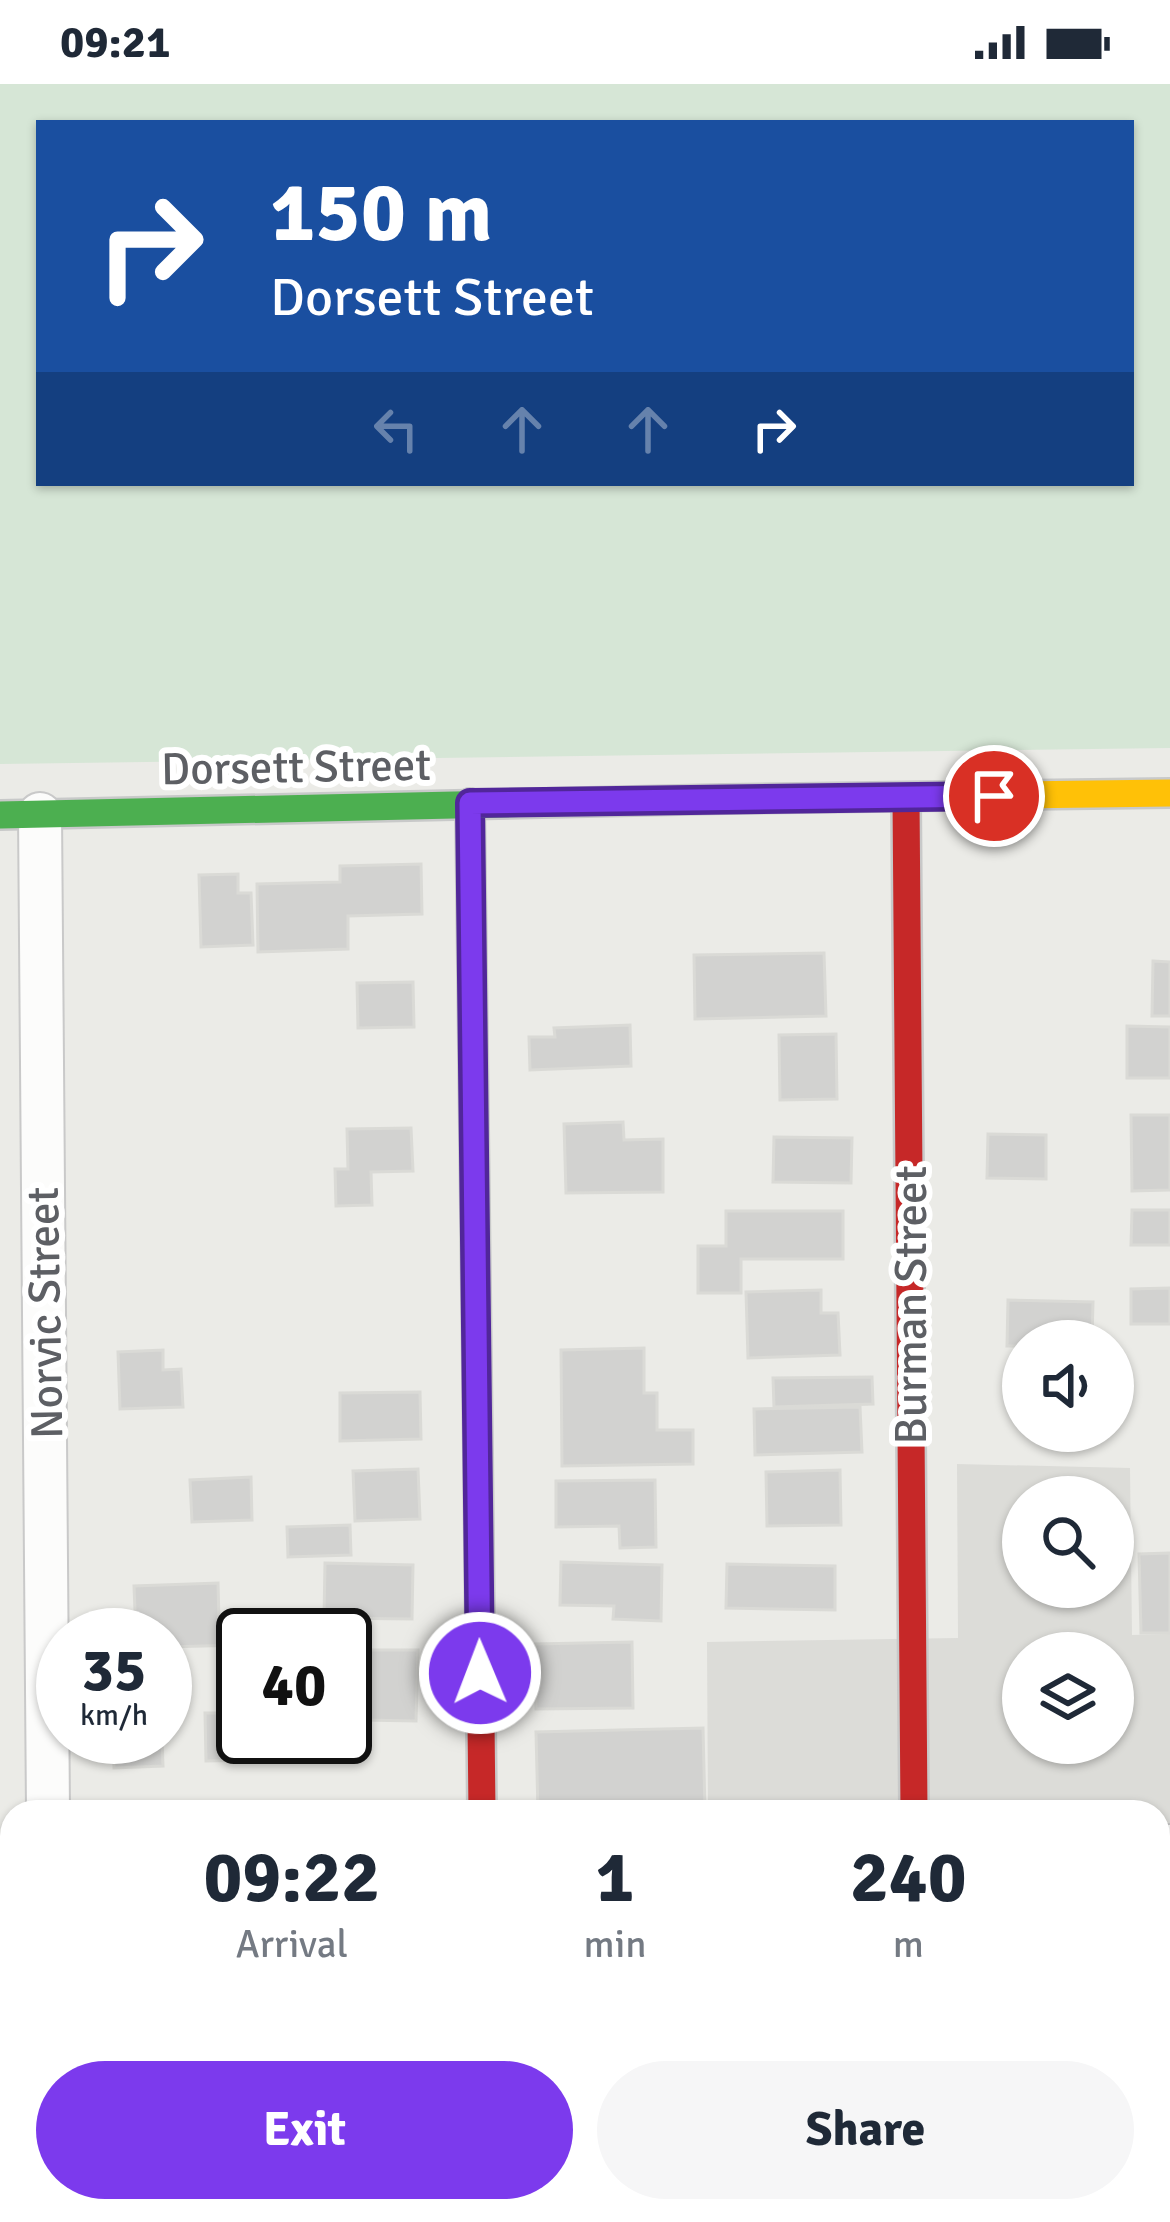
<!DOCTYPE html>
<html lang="en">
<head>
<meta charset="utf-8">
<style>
	body { margin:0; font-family:Signika,sans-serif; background:#f6f6f7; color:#1f2937; height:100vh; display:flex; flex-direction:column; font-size:45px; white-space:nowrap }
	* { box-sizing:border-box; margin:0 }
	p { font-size:39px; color:#747a83 }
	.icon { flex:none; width:66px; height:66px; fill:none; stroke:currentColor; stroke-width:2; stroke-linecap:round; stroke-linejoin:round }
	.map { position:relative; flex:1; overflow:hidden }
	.sheet { position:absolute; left:0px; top:1716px; width:1170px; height:423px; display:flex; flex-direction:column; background:#fff; border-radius:36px 36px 0 0; box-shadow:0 3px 9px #0004 }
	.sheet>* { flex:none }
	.banner { position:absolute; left:36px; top:36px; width:1098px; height:366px; border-radius:0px; box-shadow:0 3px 9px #0004; background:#1a4fa0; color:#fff; overflow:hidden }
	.controls { position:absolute; left:1002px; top:1236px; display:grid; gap:24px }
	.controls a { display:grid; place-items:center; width:132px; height:132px; border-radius:50%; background:#fff; box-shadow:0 3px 9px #0004; font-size:60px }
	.speed { position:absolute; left:36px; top:1524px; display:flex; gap:24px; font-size:60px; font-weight:700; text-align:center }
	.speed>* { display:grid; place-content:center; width:156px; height:156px; border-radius:50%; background:#fff; box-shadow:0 3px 9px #0004; line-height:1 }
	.speed small { font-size:30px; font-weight:400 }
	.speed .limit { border:6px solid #111; border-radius:18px; background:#fff; color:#111 }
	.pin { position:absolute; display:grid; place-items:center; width:102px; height:102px; color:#fff; margin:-51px; border:6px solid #fff; border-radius:50%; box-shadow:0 3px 12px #0007 }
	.me { position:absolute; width:132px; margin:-66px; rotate:359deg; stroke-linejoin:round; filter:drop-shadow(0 0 9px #0008) }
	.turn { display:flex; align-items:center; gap:42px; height:252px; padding:0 36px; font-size:54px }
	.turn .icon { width:156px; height:156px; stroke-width:2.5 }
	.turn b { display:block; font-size:84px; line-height:102px }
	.lanes { display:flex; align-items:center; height:114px; padding:0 36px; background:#0003; justify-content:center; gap:60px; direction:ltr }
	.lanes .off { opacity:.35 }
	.eta { display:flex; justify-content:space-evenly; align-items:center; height:204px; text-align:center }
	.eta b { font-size:72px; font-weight:700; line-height:84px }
	.cta { display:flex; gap:24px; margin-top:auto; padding:24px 36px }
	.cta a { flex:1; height:138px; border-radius:72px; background:#7c3aed; color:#fff; font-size:48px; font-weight:700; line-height:138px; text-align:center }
	.cta a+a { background:#f6f6f7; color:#1f2937 }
	.status { display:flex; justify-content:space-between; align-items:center; height:84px; padding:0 60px; background:#fff; direction:ltr }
	.status svg { height:33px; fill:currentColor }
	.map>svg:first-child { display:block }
	.industrial { fill:#dcdcd8; fill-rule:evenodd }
	.green { fill:#d6e6d6; fill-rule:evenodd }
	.building { fill:#d2d2d0; stroke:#dadad6; stroke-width:3 }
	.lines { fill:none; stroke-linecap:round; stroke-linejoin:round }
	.street-casing { stroke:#c9c9c9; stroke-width:46 }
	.fast-casing { stroke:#c8c9c9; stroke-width:32 }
	.slow-casing { stroke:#c8c9c9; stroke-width:32 }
	.jam-casing { stroke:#c8c9c9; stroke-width:32 }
	.street { stroke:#fcfcfb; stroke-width:42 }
	.fast { stroke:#4caf50; stroke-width:27 }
	.slow { stroke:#ffc107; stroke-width:27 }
	.jam { stroke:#c62828; stroke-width:27 }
	.route-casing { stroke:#51269a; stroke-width:30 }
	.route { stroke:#7c3aed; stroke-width:21 }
	.labels { text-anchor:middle; stroke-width:12; stroke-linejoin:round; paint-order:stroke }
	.street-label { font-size:45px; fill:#5d5f64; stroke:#fff }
</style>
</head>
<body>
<div class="status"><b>09:21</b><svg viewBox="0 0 49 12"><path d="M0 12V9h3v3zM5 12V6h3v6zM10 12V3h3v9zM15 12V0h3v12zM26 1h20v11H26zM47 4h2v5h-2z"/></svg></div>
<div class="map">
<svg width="1170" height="2138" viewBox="0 0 1170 2138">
	<rect width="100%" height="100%" fill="#ebebe7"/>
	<path class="industrial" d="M957,1380l173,4 2,167 38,-1v588h-211v-11h199v-399h-450l-1,-170 251,-4zM1023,1413h90v90h-90zM1023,1569h90v90h-90z"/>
	<path class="green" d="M0,0h1170v664l-1170,16zM39,39h1092v360h-1092z"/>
	<g class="building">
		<path d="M421,780l1,50 -74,2v33l-90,3 -1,-68 83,-2v-16z"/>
		<path d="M238,790v19h13l2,52 -52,2 -2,-72z"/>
		<path d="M824,869l2,63 -131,3 -1,-64z"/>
		<path d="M1153,877l17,1v54h-18z"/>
		<path d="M413,898l1,45 -56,1 -1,-45z"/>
		<path d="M630,941l1,41 -101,4 -1,-33h26l-1,-9z"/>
		<path d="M1127,942l43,1v51h-43z"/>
		<path d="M836,950l1,65 -57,1 -1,-65z"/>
		<path d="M1131,1031h39v75l-38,1z"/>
		<path d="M623,1038l1,18 39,-1v53l-97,1 -2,-69z"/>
		<path d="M411,1044l2,43 -42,1 1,33 -36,1 -1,-37h13l-1,-40z"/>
		<path d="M988,1050l58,1v44l-59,-1z"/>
		<path d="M774,1053l78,1 -1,45 -78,-1z"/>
		<path d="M1132,1126h38v35h-39z"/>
		<path d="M726,1127h117v48h-102v34h-43v-47h28z"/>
		<path d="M1170,1204v36h-39v-35z"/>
		<path d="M821,1206v23h17l2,42 -92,3 -2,-66z"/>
		<path d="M1008,1216l85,2 -1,39h-69v5h-16z"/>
		<path d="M644,1264v45h13v37h36v34l-131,2 -1,-116z"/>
		<path d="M163,1266v20l18,-1 2,38 -63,2 -2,-57z"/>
		<path d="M872,1293l1,27 -99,3 -1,-29z"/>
		<path d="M420,1308l1,47 -81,2v-48z"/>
		<path d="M860,1323l2,45 -107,3 -1,-46z"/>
		<path d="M418,1385l2,50 -65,2 -2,-50z"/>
		<path d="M840,1386l1,55 -74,1 -1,-54z"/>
		<path d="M251,1393l1,43 -60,2 -2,-42z"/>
		<path d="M655,1396l1,67 -36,1 -1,-22 -63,1v-46z"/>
		<path d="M350,1441l1,30 -63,2 -1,-30z"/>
		<path d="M1170,1469v80h-29l-2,-79z"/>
		<path d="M561,1478l101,3 -1,56 -48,-2 1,-13 -54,-1z"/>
		<path d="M325,1479l88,2 -1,54 -88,-1z"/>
		<path d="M727,1480l108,2v44l-109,-2z"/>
		<path d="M218,1499l1,38 27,-1 -3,25 -78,2v-12h-29l-2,-49z"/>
		<path d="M632,1558l1,66 -97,1 -1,-65z"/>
		<path d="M175,1565l1,45h-11v-44z"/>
		<path d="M365,1566h53l-2,71 -53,-1z"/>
		<path d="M228,1608h15v45h18v23l-55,1 -1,-48h24z"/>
		<path d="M703,1644l2,83 -167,1 -2,-80z"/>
		<path d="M113,1653h49l1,29 -49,2z"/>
		<path d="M1158,1844h12v294h-113v-11h101z"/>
		<rect x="560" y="2127" width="65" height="11"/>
	</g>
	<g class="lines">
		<g class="street-casing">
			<g id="street">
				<path d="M40,730l8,998"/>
				<path d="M1158,1762h12"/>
				<path d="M0,1784h12"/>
				<path d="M57,2127v11"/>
				<path d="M491,2127l1,11"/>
				<path d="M924,2127v11"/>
			</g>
		</g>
		<g class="fast-casing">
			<g id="fast">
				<path d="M470,719l8,651"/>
				<path d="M0,731l724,-16"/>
			</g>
		</g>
		<g class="slow-casing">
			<path id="slow" d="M724,715l446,-6"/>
		</g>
		<g class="jam-casing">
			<g id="jam">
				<path d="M906,714l8,1014"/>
				<path d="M478,1370l4,358"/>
			</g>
		</g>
		<use href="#street" class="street"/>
		<use href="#fast" class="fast"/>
		<use href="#slow" class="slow"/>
		<use href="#jam" class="jam"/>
	</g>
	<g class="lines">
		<g class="route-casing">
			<path id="route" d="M480,1589l-10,-870 524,-7"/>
		</g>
		<use href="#route" class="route"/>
	</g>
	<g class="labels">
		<g class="street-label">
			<text transform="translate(296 682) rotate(-1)" y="16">Dorsett Street</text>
			<text transform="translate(910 1221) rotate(-90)" y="16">Burman Street</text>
			<text transform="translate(44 1229) rotate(-91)" y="16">Norvic Street</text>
		</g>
	</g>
</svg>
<div class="controls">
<a><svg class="icon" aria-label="sound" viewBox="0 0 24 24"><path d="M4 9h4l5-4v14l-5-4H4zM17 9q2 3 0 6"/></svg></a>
<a><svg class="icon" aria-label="search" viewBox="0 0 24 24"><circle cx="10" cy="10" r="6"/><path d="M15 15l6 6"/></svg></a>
<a><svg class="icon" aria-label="layers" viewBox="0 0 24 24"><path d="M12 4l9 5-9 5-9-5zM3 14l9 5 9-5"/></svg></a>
</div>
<div class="speed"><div>35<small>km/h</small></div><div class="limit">40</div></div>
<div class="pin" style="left:994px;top:712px;background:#d93025"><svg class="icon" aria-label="arrive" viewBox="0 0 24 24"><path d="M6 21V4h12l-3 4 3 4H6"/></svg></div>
<svg class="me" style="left:480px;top:1589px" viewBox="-20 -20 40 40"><circle r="17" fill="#7c3aed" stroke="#fff" stroke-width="3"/><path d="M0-11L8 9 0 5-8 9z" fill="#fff"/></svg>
<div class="banner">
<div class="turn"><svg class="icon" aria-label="right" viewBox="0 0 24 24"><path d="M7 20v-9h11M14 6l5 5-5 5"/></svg><div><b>150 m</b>Dorsett Street</div></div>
<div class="lanes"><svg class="icon off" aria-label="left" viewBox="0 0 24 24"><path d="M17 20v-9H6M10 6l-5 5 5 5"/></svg><svg class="icon off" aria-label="ahead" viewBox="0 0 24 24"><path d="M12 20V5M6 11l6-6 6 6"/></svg><svg class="icon off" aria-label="ahead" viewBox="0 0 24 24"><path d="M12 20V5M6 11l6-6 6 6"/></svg><svg class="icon" aria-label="right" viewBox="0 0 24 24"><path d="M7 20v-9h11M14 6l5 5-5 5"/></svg></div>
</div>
<section class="sheet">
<div class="eta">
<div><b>09:22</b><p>Arrival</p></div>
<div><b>1</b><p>min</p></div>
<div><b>240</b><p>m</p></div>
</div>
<div class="cta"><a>Exit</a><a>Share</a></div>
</section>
</div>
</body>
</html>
